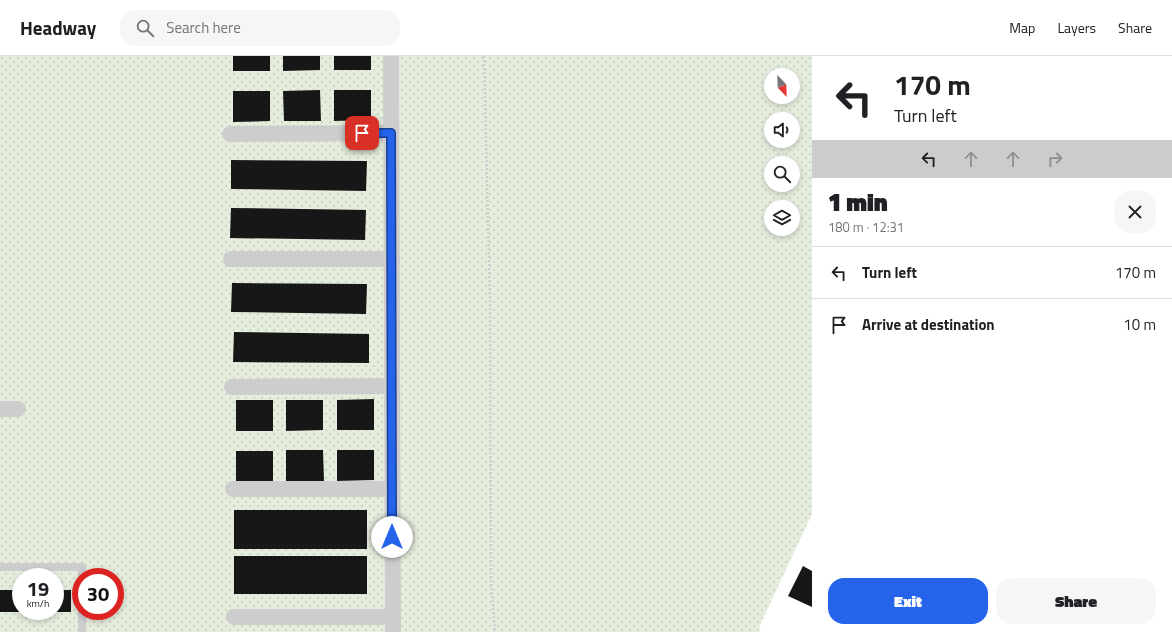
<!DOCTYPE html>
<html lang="en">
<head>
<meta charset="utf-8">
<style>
	body { margin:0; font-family:"Titillium Web",sans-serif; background:#f6f6f6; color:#202124; height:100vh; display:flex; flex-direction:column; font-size:15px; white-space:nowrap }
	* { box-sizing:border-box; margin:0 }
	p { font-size:13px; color:#757577 }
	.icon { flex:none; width:22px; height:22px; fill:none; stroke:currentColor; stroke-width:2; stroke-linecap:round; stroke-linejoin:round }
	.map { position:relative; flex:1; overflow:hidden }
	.sheet { display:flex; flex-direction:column; background:#fff; width:360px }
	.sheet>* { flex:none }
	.top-card { background:#fff; color:#202124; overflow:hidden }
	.needle { width:26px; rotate:157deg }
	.fabs { position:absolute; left:764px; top:12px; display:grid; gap:8px }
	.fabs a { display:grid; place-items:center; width:36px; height:36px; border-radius:50%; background:#fff; box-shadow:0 2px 6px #0003; font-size:20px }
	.speed { position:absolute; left:12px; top:512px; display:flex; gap:8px; font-size:20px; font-weight:700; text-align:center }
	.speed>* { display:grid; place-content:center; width:52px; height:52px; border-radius:50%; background:#fff; box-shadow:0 2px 6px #0003; line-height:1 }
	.speed small { font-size:10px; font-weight:400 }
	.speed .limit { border:6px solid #d22; background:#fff; color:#111 }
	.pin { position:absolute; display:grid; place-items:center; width:34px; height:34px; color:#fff; margin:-17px; border-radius:8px; box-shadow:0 2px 6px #0006 }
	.me { position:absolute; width:44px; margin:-22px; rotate:0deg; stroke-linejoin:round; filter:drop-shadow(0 0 3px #0008) }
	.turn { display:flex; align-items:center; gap:14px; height:84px; padding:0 16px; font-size:18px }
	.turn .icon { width:52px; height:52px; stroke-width:2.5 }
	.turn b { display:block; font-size:28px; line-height:34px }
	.lanes { display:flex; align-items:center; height:38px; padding:0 16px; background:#0003; justify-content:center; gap:20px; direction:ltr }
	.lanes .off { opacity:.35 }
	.round { display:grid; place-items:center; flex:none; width:42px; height:42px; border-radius:16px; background:#f6f6f6 }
	.headline { display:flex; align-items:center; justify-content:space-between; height:68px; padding:0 16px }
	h1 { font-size:24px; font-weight:800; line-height:30px }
	.primary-button { display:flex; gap:8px; margin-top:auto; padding:8px 16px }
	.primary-button a { flex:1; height:46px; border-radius:16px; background:#2563eb; color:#fff; font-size:16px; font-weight:800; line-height:46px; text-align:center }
	.primary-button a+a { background:#f6f6f6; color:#202124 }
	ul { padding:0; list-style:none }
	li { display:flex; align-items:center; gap:12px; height:52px; padding:0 16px; border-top:1px solid #e0e0e0 }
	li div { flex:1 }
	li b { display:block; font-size:15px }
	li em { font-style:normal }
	header { display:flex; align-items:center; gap:24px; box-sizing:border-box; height:56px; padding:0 20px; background:#fff; border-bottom:1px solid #e0e0e0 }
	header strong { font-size:19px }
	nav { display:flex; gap:22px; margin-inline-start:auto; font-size:14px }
	.search { width:280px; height:36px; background:#f6f6f6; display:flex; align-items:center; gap:10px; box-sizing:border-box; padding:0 14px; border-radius:16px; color:#757577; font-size:15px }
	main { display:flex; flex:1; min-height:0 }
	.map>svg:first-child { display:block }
	.grass { fill:url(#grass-dots); fill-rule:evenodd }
	.building { fill:#171717 }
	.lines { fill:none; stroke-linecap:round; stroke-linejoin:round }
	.path { stroke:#cdcdcd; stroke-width:2.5; stroke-dasharray:2 2; stroke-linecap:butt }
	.lane { stroke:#cdcdcd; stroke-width:8 }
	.street { stroke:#cdcdcd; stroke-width:16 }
	.route-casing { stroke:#184099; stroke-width:10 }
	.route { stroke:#2563eb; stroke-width:7 }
</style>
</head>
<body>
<header>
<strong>Headway</strong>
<div class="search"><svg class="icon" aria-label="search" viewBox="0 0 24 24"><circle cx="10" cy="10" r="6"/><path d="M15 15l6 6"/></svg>Search here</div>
<nav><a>Map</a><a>Layers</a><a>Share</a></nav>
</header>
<main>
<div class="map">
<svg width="812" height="576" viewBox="0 0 812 576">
	<defs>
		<pattern id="grass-dots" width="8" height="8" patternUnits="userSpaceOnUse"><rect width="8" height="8" fill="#e5eddd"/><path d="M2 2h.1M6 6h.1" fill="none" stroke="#c5ccbe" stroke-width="1.8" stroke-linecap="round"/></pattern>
	</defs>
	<rect width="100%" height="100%" fill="#fff"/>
	<path class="grass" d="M0,0h812v458l-51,109 -2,9h-759zM771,19h22v22h-22zM771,63h22v22h-22zM771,107h22v22h-22zM771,151h22v22h-22zM21,521h34v34h-34zM81,521h34v34h-34z"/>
	<g class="building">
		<rect x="233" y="0" width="37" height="15"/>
		<path d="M283,0h37v14l-37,1z"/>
		<rect x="334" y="0" width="37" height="14"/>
		<path d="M320,34l1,31h-37l-1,-30z"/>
		<path d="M334,34h37v30l-37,1z"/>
		<path d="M233,35h37v30l-37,1z"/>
		<path d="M231,104l136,1 -1,30 -135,-2z"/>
		<path d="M231,152l135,2 -1,30 -135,-2z"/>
		<path d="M232,227l135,1 -1,30 -135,-2z"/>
		<path d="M234,276l135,2v29l-136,-1z"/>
		<path d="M374,343v31h-37v-30z"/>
		<rect x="236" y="344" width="37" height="31"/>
		<path d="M286,344h37v30l-37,1z"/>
		<path d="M286,394h37l1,31h-38z"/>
		<path d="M337,394h37v30l-37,1z"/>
		<rect x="236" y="395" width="37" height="30"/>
		<rect x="234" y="454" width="133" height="39"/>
		<rect x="234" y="500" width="133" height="38"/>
		<path d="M803,510l9,5v36l-24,-11z"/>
		<rect x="0" y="534" width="21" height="22"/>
		<rect x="55" y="534" width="16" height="22"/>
	</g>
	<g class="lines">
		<path class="path" d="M484,0l6,243 1,281 4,52"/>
		<g class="lane">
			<path d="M0,511h82v10"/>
			<path d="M82,555v21"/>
		</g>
		<g class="street">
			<path d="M391,0l2,576"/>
			<path d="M230,78l161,-1"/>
			<path d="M231,203h161"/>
			<path d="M232,331l160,-1"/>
			<path d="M0,353h18"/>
			<path d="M233,433h159"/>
			<path d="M234,561h159"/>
		</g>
	</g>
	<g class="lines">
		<g class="route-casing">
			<path id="route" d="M362,77h29l1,404"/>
		</g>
		<use href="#route" class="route"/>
	</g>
</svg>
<div class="fabs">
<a><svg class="needle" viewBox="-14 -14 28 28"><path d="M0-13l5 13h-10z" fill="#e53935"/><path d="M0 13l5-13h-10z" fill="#757577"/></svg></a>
<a><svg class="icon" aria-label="sound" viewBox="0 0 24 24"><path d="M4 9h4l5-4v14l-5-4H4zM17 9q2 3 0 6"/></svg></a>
<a><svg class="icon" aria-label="search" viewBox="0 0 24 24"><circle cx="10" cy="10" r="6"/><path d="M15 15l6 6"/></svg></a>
<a><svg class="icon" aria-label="layers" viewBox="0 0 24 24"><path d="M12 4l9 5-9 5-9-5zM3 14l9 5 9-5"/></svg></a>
</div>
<div class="speed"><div>19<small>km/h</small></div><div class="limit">30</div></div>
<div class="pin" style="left:362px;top:77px;background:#d93025"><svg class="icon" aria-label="arrive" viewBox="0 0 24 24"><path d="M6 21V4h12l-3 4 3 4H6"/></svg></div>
<svg class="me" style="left:392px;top:481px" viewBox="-20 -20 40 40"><circle r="19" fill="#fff"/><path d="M0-13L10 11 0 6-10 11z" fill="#2563eb"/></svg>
</div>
<section class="sheet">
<div class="top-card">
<div class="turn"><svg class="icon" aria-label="left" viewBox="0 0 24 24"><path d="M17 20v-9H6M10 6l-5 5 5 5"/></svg><div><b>170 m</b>Turn left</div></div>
<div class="lanes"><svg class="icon" aria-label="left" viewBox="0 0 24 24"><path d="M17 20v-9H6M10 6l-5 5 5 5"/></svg><svg class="icon off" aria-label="ahead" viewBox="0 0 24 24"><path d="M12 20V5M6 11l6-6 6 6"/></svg><svg class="icon off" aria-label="ahead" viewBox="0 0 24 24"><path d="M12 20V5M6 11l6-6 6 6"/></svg><svg class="icon off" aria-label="right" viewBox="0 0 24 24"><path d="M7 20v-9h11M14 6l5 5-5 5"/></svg></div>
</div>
<div class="headline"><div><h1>1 min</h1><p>180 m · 12:31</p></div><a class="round"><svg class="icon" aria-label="close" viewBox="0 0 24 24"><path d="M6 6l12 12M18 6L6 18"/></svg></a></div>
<ul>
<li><svg class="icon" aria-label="left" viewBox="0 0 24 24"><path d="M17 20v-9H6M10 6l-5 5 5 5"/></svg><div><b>Turn left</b></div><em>170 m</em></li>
<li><svg class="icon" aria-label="arrive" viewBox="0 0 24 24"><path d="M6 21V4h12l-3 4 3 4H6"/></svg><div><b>Arrive at destination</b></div><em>10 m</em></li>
</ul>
<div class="primary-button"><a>Exit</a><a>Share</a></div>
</section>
</main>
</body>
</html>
